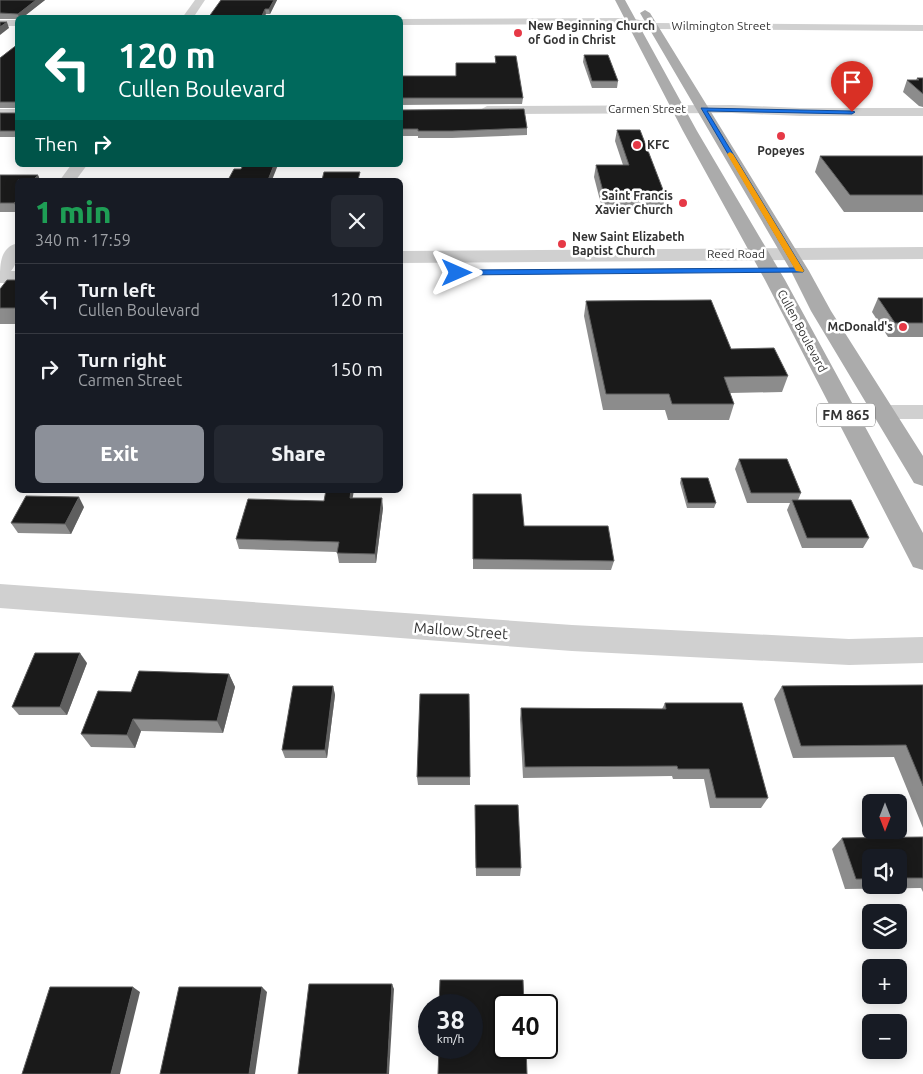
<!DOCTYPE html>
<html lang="en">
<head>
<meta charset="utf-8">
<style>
	body { margin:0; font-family:Ubuntu,sans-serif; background:#242831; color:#f1f3f6; height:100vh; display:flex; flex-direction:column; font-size:19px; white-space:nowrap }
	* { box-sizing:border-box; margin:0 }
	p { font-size:16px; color:#9ea1a6 }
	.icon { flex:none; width:28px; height:28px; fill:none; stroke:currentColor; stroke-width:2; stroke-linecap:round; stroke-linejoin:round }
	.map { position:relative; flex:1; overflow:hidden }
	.panel { position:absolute; left:15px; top:178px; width:388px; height:315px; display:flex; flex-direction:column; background:#171b24; border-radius:8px; box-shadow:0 2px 12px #0003 }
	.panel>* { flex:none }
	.top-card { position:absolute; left:15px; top:15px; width:388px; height:152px; border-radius:8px; box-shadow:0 2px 12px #0003; background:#00695c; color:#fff; overflow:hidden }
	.needle { width:32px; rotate:180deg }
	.fabs { position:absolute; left:862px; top:794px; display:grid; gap:10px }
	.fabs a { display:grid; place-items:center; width:45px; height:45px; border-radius:8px; background:#171b24; box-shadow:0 2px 12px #0003; font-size:25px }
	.speed { position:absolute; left:418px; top:994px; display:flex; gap:10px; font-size:25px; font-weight:700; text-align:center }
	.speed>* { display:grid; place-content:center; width:65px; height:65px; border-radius:50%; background:#171b24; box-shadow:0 2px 12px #0003; line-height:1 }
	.speed small { font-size:12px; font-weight:400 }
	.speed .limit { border:2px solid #111; border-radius:8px; background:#fff; color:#111 }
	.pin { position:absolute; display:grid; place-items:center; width:42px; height:42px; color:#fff; margin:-51px -21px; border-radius:50% 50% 50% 0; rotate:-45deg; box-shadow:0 0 5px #0007 }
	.pin .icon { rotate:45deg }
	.me { position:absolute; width:55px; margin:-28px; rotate:90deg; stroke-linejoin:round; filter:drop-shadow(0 0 4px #0008) }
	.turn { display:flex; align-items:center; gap:18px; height:105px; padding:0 20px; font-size:22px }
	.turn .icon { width:65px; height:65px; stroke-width:2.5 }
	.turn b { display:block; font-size:35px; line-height:42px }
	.then { display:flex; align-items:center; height:48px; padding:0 20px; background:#0003; gap:10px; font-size:19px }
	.round { display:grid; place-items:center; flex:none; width:52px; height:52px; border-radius:8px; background:#242831 }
	.head { display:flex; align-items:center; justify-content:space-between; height:85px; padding:0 20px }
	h1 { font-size:30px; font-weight:800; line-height:38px; color:#1e9e55 }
	.primary-button { display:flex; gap:10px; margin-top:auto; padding:10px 20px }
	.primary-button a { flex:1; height:58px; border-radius:8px; background:#8c9099; color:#fff; font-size:20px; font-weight:800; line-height:58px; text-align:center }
	.primary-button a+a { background:#242831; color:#f1f3f6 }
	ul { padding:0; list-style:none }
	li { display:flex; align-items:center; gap:15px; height:70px; padding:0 20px; border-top:1px solid #363941 }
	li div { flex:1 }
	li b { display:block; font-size:19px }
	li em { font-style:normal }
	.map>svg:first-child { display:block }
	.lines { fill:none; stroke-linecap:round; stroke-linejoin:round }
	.minor { fill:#d0d0d0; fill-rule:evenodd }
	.tertiary { fill:#d0d0d0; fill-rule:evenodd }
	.primary { fill:#ababab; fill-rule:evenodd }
	.wall { fill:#8c8c8c; fill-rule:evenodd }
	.shaded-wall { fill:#5f5f5f }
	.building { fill:#1a1a1a; stroke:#5f5f5f }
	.route { fill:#1a73e8; stroke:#114b97 }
	.slow { fill:#f59e0b }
	.poi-dot { fill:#e63946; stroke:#fff; stroke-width:2 }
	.labels { text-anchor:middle; stroke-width:5; stroke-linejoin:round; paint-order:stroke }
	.far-poi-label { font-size:12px; font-weight:bold; fill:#333; stroke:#fff; text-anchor:start }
	.far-street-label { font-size:12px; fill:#333; stroke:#fff }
	.shield { fill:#fff; stroke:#707070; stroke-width:1 }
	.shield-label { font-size:14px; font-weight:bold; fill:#333 }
	.street-label { font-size:15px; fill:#333; stroke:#fff }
</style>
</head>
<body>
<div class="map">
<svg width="923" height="1074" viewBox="0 0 923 1074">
	<rect width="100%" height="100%" fill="#fff"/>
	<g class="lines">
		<g class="minor">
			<path d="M195,0h10l-12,18h-11z"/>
			<path d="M630,18l24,5 269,2v6l-269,-2 -24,-5 -230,1v-6z"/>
			<rect x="0" y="20" width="18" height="6"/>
			<path d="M732,105l68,3h123v8h-123l-68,-3 -245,1 -7,-4 7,-4z"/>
			<rect x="0" y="109" width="18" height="8"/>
			<path d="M71,165h16l-11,15h-16z"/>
			<path d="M18,243c0,14 -1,30 -18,34 0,-15 1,-30 18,-34z"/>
			<path d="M844,405h79v14h-79l-8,-2 -4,-5 4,-5z"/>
			<path d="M0,584l572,41 277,14 74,-2v26l-74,2 -277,-14 -572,-43z"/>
		</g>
		<g class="tertiary">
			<path d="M923,247v12l-523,4v-12z"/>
			<rect x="0" y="271" width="18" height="12"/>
		</g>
		<g class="primary">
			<path d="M615,0h10l72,131 88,149 138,253v37l-10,-3 -4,-8 -144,-279 -82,-149z"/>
			<path d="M645,10l5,3 159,258 22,40 92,145v30l-9,-3 -103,-172 -20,-40 -151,-258z"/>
		</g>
	</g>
	<g class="wall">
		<path d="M0,0h45l-23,18h-4v1h-18z"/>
		<path d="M221,0h56l-7,14h-4z"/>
		<path d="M18,44v93h-18v-24h17v-5h-17v-50z"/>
		<path d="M584,55l34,26 -1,7h-25l-9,-26z"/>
		<path d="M495,56l28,42 -1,6 -122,1v-32h2v3h54l39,-13z"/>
		<path d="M917,78h6v29l-4,-1 -16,-14 4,-12h9z"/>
		<path d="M400,110l127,18v7l-75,3h-34v-2h-18z"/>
		<path d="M617,130l48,65 -2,13h-61l-8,-31 2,-12h27l-8,-24z"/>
		<path d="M820,156h103v56h-79l-29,-40z"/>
		<path d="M0,175h38l2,5h-22v32h-18z"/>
		<path d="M18,280v44h-18v-35z"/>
		<path d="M878,298h45v39h-35l-16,-25z"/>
		<path d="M586,301l145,48 57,27 -6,16 -52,1 4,11 -5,16h-61l-3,-10h-62l-19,-94z"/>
		<path d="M739,459l62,34 -3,7 71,38 -6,10h-61l-15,-38 3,-7h-43l-12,-34z"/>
		<path d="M681,478l35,25 -2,5h-27l-7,-25z"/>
		<path d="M473,494l51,32 90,35 -3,9 -138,-1z"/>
		<path d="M353,498l30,10 -7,55h-37l-2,-11 -98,-3 -3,-10 88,-38z"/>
		<path d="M84,507l-13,27 -53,-1 -7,-10z"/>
		<path d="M87,663l-20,52h-48l-7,-8z"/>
		<path d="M229,674l6,13 -12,46 -82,-2 -6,17 -44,-1 -10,-13 50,-42z"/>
		<path d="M923,685v143l-29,-71 -101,1 -19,-59 8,-13z"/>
		<path d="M333,686l2,9 -8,63h-42l-3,-8z"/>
		<path d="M469,694l1,91h-52l-1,-8z"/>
		<path d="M665,703l103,95 -7,10h-51l-6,-29h-31l-1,-3 -149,2 -3,-59 1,-11 141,1z"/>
		<path d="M475,813l46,55 -1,8h-44z"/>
		<path d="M923,837v55l-2,-4 -76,1 -13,-40 10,-11zM871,858h28v27h-28z"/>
	</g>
	<g class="shaded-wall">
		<path d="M36,0h9l-23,18h-3l-1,-4z"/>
		<path d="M274,0h3l-7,14 -1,-5z"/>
		<path d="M265,9l1,5 -2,4h-3z"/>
		<path d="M7,22l2,6 -9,7v-8z"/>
		<path d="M274,165h4l-6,15h-4z"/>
		<path d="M38,175l2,5h-7z"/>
		<path d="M18,199v12l-4,-8z"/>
		<path d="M351,490h3l-3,18 -1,-10z"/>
		<path d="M79,497l5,10 -13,27 -6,-10z"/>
		<path d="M382,498l1,10 -7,55 -1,-9z"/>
		<path d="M80,653l7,10 -20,52 -7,-8z"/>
		<path d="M229,674l6,13 -12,46 -6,-12z"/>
		<path d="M333,686l2,9 -8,63 -2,-8z"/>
		<path d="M133,719l8,12 -6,17 -8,-13z"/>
		<path d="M392,984l2,5 -5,85h-2z"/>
		<path d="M133,987l7,5 -20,82h-9z"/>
		<path d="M262,987l5,5 -12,82h-6z"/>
	</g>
	<g class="building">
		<path d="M0,0h36l-18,14 -18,-1z"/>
		<path d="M221,0h53l-5,9h-4l-4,9h-53z"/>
		<path d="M0,22h7l-7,5z"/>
		<path d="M18,44v87h-18v-18h17v-11h-17v-44z"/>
		<path d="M584,55h24l10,26h-26z"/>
		<path d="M495,56h21l7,42h-123v-25h2l-1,3h55v-13h40z"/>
		<path d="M917,78h6v16l-16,-14h12z"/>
		<path d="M524,109l3,19 -75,3h-34v-2h-18v-19z"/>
		<path d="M617,130h23l25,65h-61l-8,-30h33z"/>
		<path d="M820,156h103v39h-73z"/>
		<path d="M243,165h31l-6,15h-40l6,-11h7z"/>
		<path d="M324,172h36l-2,8h-36z"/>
		<path d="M0,175h38l-5,5h-15v19l-4,4h-14z"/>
		<path d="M7,280h11v28h-18v-19z"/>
		<path d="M878,298h45v25h-28z"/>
		<path d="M711,300l20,49 43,-1 14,28 -64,1 10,27h-62l-3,-10h-63l-20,-93z"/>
		<path d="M739,459h48l14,34h-50z"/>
		<path d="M681,478h27l8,25h-28z"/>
		<path d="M326,490h25l-1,8h32l-7,56 -38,-1 2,-11 -103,-3 12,-40 76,2z"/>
		<path d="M473,494h48l3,32h84l6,35 -141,-2z"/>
		<path d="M26,496l53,1 -14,27 -54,-1z"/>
		<path d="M792,500h59l18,38h-62z"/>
		<path d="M35,653h45l-20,54h-48z"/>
		<path d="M139,671l90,3 -12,47 -84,-2 -6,16 -46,-1 17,-43 33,1z"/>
		<path d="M923,685v101l-17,-41 -105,1 -19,-60z"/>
		<path d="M293,686h40l-8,64h-43z"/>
		<path d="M420,694h49l1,83h-53z"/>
		<path d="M665,703h77l26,95h-52l-7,-29h-31l-1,-3 -152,1 -4,-59 145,1z"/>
		<path d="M475,805h43l3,63h-45z"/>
		<path d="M923,837v41h-24v-20h-28v21h-15l-14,-41z"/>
		<path d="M440,980h83l1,25h-20v43h22l1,26h-89l1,-26h32v-43h-32z"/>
		<path d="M309,984h83l-5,90h-89z"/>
		<path d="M50,987h83l-22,87h-89z"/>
		<path d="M179,987h83l-13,87h-89z"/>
	</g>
	<path class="route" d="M701,108l151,3 3,1 -3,2 -145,-3 97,160 -1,1 -346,3 -4,-2 4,-3 338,-2z"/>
	<path class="slow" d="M730,152l3,2 71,117 -1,1 -7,-1 -69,-117z"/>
	<g class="poi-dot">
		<circle cx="518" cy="33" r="5"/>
		<circle cx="781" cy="136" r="5"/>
		<circle cx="637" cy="145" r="5"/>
		<circle cx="683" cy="203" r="5"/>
		<circle cx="562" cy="244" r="5"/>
		<circle cx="903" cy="327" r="5"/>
	</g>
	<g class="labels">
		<g class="far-poi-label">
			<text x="528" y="30">New Beginning Church<tspan x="528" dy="14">of God in Christ</tspan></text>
			<text x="647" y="149">KFC</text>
			<text x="781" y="155" text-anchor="middle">Popeyes</text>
			<text x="673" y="200" text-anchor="end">Saint Francis<tspan x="673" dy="14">Xavier Church</tspan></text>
			<text x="572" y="241">New Saint Elizabeth<tspan x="572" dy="14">Baptist Church</tspan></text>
			<text x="893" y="331" text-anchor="end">McDonald's</text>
		</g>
		<g class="far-street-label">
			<text x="721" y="30">Wilmington Street</text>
			<text x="647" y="113">Carmen Street</text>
			<text x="736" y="258">Reed Road</text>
			<text transform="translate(802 331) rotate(62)" y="4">Cullen Boulevard</text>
		</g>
		<rect class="shield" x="817" y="403.5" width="58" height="23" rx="4"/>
		<g class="shield-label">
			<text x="846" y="420">FM 865</text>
		</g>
		<g class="street-label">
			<text transform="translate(461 631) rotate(4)" y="5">Mallow Street</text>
		</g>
	</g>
</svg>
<div class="fabs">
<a><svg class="needle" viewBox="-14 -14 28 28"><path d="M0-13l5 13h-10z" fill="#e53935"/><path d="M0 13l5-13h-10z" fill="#9ea1a6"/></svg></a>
<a><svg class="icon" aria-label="sound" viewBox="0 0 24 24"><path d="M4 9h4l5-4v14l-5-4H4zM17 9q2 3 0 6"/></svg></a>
<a><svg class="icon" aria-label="layers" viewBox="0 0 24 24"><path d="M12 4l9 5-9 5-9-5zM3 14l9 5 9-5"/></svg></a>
<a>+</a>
<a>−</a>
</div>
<div class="speed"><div>38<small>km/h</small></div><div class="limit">40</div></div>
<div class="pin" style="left:852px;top:112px;background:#d93025"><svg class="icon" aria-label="arrive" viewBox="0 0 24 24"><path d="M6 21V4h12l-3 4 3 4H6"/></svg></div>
<svg class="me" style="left:457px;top:273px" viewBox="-20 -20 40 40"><path d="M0-17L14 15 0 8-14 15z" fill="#1a73e8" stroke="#fff" stroke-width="4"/></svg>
<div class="top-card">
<div class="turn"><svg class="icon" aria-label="left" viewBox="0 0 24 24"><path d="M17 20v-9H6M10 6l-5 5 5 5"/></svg><div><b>120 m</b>Cullen Boulevard</div></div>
<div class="then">Then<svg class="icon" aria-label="right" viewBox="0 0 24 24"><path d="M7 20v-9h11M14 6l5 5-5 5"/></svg></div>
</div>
<section class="panel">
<div class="head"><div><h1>1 min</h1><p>340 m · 17:59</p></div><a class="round"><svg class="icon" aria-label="close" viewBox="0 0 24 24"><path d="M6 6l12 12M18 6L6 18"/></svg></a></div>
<ul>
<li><svg class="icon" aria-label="left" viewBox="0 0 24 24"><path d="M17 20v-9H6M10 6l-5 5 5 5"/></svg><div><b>Turn left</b><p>Cullen Boulevard</p></div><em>120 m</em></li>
<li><svg class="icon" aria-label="right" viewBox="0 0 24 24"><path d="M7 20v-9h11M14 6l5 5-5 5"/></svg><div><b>Turn right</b><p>Carmen Street</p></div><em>150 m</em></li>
</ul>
<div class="primary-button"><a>Exit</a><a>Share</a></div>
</section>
</div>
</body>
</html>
